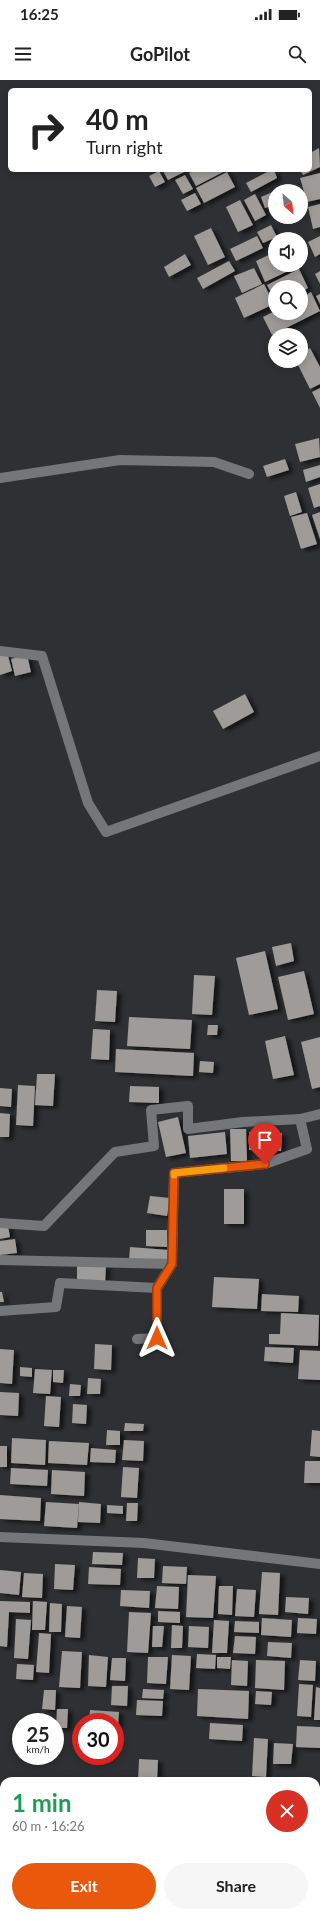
<!DOCTYPE html>
<html lang="en">
<head>
<meta charset="utf-8">
<style>
	body { margin:0; font-family:Lato,sans-serif; background:#f6f6f6; color:#222; height:100vh; display:flex; flex-direction:column; font-size:15px; white-space:nowrap }
	* { box-sizing:border-box; margin:0 }
	p { font-size:13px; color:#767676 }
	.icon { flex:none; width:22px; height:22px; fill:none; stroke:currentColor; stroke-width:2; stroke-linecap:round; stroke-linejoin:round }
	.map { position:relative; flex:1; overflow:hidden }
	.drawer { position:absolute; left:0px; top:1697px; width:320px; height:140px; display:flex; flex-direction:column; background:#fff; border-radius:12px 12px 0 0; box-shadow:0 2px 10px #0003 }
	.drawer>* { flex:none }
	.hud { position:absolute; left:8px; top:8px; width:304px; height:84px; border-radius:6px; box-shadow:0 2px 10px #0003; background:#fff; color:#222; overflow:hidden }
	.needle { width:26px; rotate:152deg }
	.tools { position:absolute; left:268px; top:104px; display:grid; gap:8px }
	.tools a { display:grid; place-items:center; width:40px; height:40px; border-radius:50%; background:#fff; box-shadow:0 2px 10px #0003; font-size:20px }
	.speed { position:absolute; left:12px; top:1633px; display:flex; gap:8px; font-size:20px; font-weight:700; text-align:center }
	.speed>* { display:grid; place-content:center; width:52px; height:52px; border-radius:50%; background:#fff; box-shadow:0 2px 10px #0003; line-height:1 }
	.speed small { font-size:10px; font-weight:400 }
	.speed .limit { border:6px solid #d22; background:#fff; color:#111 }
	.pin { position:absolute; display:grid; place-items:center; width:34px; height:34px; color:#fff; margin:-41px -17px; border-radius:50% 50% 50% 0; rotate:-45deg; box-shadow:0 0 4px #0007 }
	.pin .icon { rotate:45deg }
	.me { position:absolute; width:44px; margin:-22px; rotate:0deg; stroke-linejoin:round; filter:drop-shadow(0 0 3px #0008) }
	.turn { display:flex; align-items:center; gap:14px; height:84px; padding:0 12px; font-size:18px }
	.turn .icon { width:52px; height:52px; stroke-width:2.5 }
	.turn b { display:block; font-size:28px; line-height:34px }
	.round { display:grid; place-items:center; flex:none; width:42px; height:42px; border-radius:21px; background:#f6f6f6 }
	.head { display:flex; align-items:center; justify-content:space-between; height:68px; padding:0 12px }
	h1 { font-size:24px; font-weight:700; line-height:30px; color:#1e9e55 }
	.cta { display:flex; gap:8px; margin-top:auto; padding:8px 12px }
	.cta a { flex:1; height:46px; border-radius:24px; background:#ea580c; color:#fff; font-size:16px; font-weight:700; line-height:46px; text-align:center }
	.cta a+a { background:#f6f6f6; color:#222 }
	.status { display:flex; justify-content:space-between; align-items:center; height:28px; padding:0 20px; background:#fff; direction:ltr }
	.status svg { height:11px; fill:currentColor }
	header { display:flex; justify-content:space-between; align-items:center; height:52px; padding:0 12px; background:#fff; font-size:18px; font-weight:700 }
	.map>svg:first-child { display:block }
	.building { fill:#9e9b98; filter:url(#shadow) }
	.lines { fill:none; stroke-linecap:round; stroke-linejoin:round }
	.minor { stroke:#74777a; stroke-width:10 }
	.route-casing { stroke:#983908; stroke-width:10 }
	.route { stroke:#ea580c; stroke-width:7 }
	.slow { stroke:#f59e0b; stroke-width:7 }
</style>
</head>
<body>
<div class="status"><b>16:25</b><svg viewBox="0 0 49 12"><path d="M0 12V9h3v3zM5 12V6h3v6zM10 12V3h3v9zM15 12V0h3v12zM26 1h20v11H26zM47 4h2v5h-2z"/></svg></div>
<header><svg class="icon" aria-label="menu" viewBox="0 0 24 24"><path d="M4 6h16M4 12h16M4 18h16"/></svg>GoPilot<svg class="icon" aria-label="search" viewBox="0 0 24 24"><circle cx="10" cy="10" r="6"/><path d="M15 15l6 6"/></svg></header>
<div class="map">
<svg width="320" height="1837" viewBox="0 0 320 1837">
	<defs>
		<filter id="shadow"><feDropShadow dx="4.5" dy="2.5" stdDeviation="2" flood-color="#0009"/></filter>
	</defs>
	<rect width="100%" height="100%" fill="#2e3033"/>
	<g class="building">
		<path d="M319,68l1,19 -17,8 -3,-5h10v-17z"/>
		<path d="M183,90l1,2 -16,8 -5,-9z"/>
		<path d="M196,90h31l-31,16 -7,-13z"/>
		<path d="M271,90h3l3,8 -26,14 -5,-9z"/>
		<path d="M159,91l6,11 -10,5 -6,-11z"/>
		<path d="M227,92l8,15 -31,16 -8,-15z"/>
		<path d="M320,93v26l-13,3 -7,-24z"/>
		<path d="M185,95l8,14 -10,5 -8,-14z"/>
		<path d="M286,107l1,4h-11z"/>
		<path d="M275,111v14l-10,3 -4,-11z"/>
		<path d="M195,113l6,11 -14,7 -6,-11z"/>
		<path d="M255,114l11,21 -11,6 -11,-21z"/>
		<path d="M240,120l13,25 -15,7 -12,-25z"/>
		<path d="M320,124v23l-7,2 -5,-22z"/>
		<path d="M271,145l6,12 -14,6 -6,-11z"/>
		<path d="M211,148l14,29 -17,8 -14,-29z"/>
		<path d="M257,156l6,12 -27,13 -6,-12z"/>
		<path d="M320,156v18l-5,3 -7,-15z"/>
		<path d="M275,172v13h26l-36,17 -9,-21z"/>
		<path d="M185,174l6,11 -22,12 -5,-10z"/>
		<path d="M229,181l6,10 -32,18 -6,-11z"/>
		<path d="M254,188l8,16 -20,9 -8,-17z"/>
		<path d="M299,189l9,19 -7,4v-5h-26v13l-8,-15z"/>
		<path d="M320,191v13l-5,-10z"/>
		<path d="M264,204l10,20 -30,14 -9,-20z"/>
		<path d="M311,212l9,19 -48,24 -9,-18 12,-6v2h26v-15z"/>
		<path d="M320,214v10l-4,-8z"/>
		<path d="M310,268l10,19v17l-10,5 -14,-28h5v-8z"/>
		<path d="M320,308v20l-8,-16z"/>
		<path d="M319,358l1,19 -20,5 -5,-18z"/>
		<path d="M285,379l4,11 -22,7 -4,-11z"/>
		<path d="M320,385v12l-14,5 -3,-12z"/>
		<path d="M320,404v22l-6,2 -6,-20z"/>
		<path d="M296,412l6,20 -12,4 -6,-20z"/>
		<path d="M320,432v27l-8,-24z"/>
		<path d="M307,433l10,31 -16,5 -10,-32z"/>
		<path d="M7,572l5,19 -12,4v-21z"/>
		<path d="M27,575l4,17 -16,4 -4,-17z"/>
		<path d="M245,614l9,18 -31,17 -10,-18z"/>
		<path d="M291,863l3,18 -18,5 -4,-19z"/>
		<path d="M265,871l13,58 -29,6 -13,-57z"/>
		<path d="M304,891l10,43 -26,6 -10,-43z"/>
		<path d="M194,895l21,1 -3,39 -20,-1z"/>
		<path d="M97,910l20,1 -2,31 -20,-1z"/>
		<path d="M129,937l63,3 -2,29 -63,-3z"/>
		<path d="M208,945h10l-1,10h-10z"/>
		<path d="M93,949l17,1 -1,30 -18,-1z"/>
		<path d="M285,956l9,39 -21,4 -8,-38z"/>
		<path d="M320,957v50l-8,2 -11,-47z"/>
		<path d="M116,969l78,4 -1,23 -78,-4z"/>
		<path d="M200,981l14,1 -1,11 -14,-1z"/>
		<path d="M37,994h18l-2,32 -18,-1z"/>
		<path d="M18,1005l17,1 -2,40 -17,-1z"/>
		<path d="M130,1006l29,1v16l-30,-1z"/>
		<path d="M0,1008l12,1 -1,18 -11,-1z"/>
		<path d="M0,1033l10,1 -1,23h-9z"/>
		<path d="M178,1037l8,36 -20,4 -8,-35z"/>
		<path d="M230,1049h16l1,32h-16z"/>
		<path d="M225,1052l2,22 -37,4 -2,-22z"/>
		<path d="M249,1052l33,1 -1,18 -32,-1z"/>
		<rect x="224" y="1109" width="20" height="35"/>
		<path d="M150,1116l20,2 -3,18 -20,-3z"/>
		<path d="M8,1146l2,11 -10,2v-12z"/>
		<path d="M146,1150h21v17l-21,-1z"/>
		<path d="M15,1159l2,14 -17,2v-14z"/>
		<path d="M130,1167l38,3 -1,12 -38,-2z"/>
		<path d="M77,1186h29l-1,17 -28,-1z"/>
		<path d="M214,1197l45,2 -2,30 -45,-2z"/>
		<path d="M0,1212h2l2,10h-4z"/>
		<path d="M262,1214l37,2 -1,16 -37,-1z"/>
		<path d="M281,1233l38,2 -1,31 -49,-2v-10h11z"/>
		<path d="M95,1264l17,1 -1,25 -17,-1z"/>
		<path d="M265,1267l29,1 -1,15 -29,-2z"/>
		<path d="M0,1269l14,1 -2,34 -12,-1z"/>
		<path d="M300,1270l20,1v29l-22,-1z"/>
		<path d="M20,1287l12,1v9l-12,-1z"/>
		<path d="M35,1289l17,1 -2,24 -17,-1z"/>
		<path d="M53,1290h11l-1,13 -10,-1z"/>
		<path d="M88,1298l13,1 -1,15h-13z"/>
		<path d="M70,1304l11,1 -1,11h-11z"/>
		<path d="M0,1312l19,1 -1,23 -18,-1z"/>
		<path d="M46,1316l15,1 -2,30 -15,-1z"/>
		<path d="M73,1324l14,1 -1,19 -14,-1z"/>
		<path d="M125,1343l19,1 -1,7h-19z"/>
		<path d="M107,1350l13,1v14h-14z"/>
		<path d="M312,1350l8,1v26l-10,-1z"/>
		<path d="M12,1358l34,2 -1,25 -34,-2z"/>
		<path d="M124,1360l20,1 -1,20 -21,-1z"/>
		<path d="M49,1361l40,2 -2,22 -39,-2z"/>
		<rect x="0" y="1366" width="7" height="21"/>
		<path d="M91,1368l25,2 -1,13 -25,-1z"/>
		<path d="M305,1381h15v22h-16z"/>
		<path d="M123,1387l16,1 -2,30 -16,-1z"/>
		<path d="M11,1388l37,2 -1,16 -37,-2z"/>
		<path d="M52,1390l33,2 -1,24 -33,-2z"/>
		<path d="M0,1415l41,3 -1,23 -40,-2z"/>
		<path d="M46,1422l33,2 -2,24 -33,-2z"/>
		<path d="M79,1422l22,2 -1,19 -22,-1z"/>
		<path d="M127,1423h11l-1,18h-11z"/>
		<path d="M107,1425l16,1v8l-16,-1z"/>
		<path d="M93,1472l30,1 -1,12 -30,-1z"/>
		<path d="M138,1478l17,1 -1,19h-17z"/>
		<path d="M55,1484l20,1 -2,25 -19,-1z"/>
		<path d="M163,1486l24,1 -1,17 -24,-1z"/>
		<path d="M89,1487l32,2 -1,16 -32,-1z"/>
		<path d="M0,1490l21,2 -2,23 -19,-2z"/>
		<path d="M262,1492l18,1 -2,42 -19,-1z"/>
		<path d="M24,1493l19,1 -1,24 -20,-1z"/>
		<path d="M188,1495l28,1 -3,42 -27,-1z"/>
		<path d="M157,1506l22,1 -1,22 -23,-1z"/>
		<path d="M219,1506h14l-1,29 -14,-1z"/>
		<path d="M237,1509l19,1 -2,27 -19,-1z"/>
		<path d="M121,1510l29,1 -1,17 -29,-2z"/>
		<path d="M286,1517l23,1 -1,16 -23,-2z"/>
		<path d="M0,1521l30,1v11l-21,-1 -2,35 -7,-1z"/>
		<path d="M33,1521l14,1 -2,28h-13z"/>
		<path d="M50,1523l12,1 -1,28h-12z"/>
		<path d="M67,1526l15,1 -2,31 -15,-1z"/>
		<path d="M158,1531l22,1v11l-22,-1z"/>
		<path d="M129,1532l22,1 -3,40 -21,-1z"/>
		<path d="M262,1538l30,2 -1,17 -30,-2z"/>
		<path d="M298,1538l19,1 -1,15 -19,-1z"/>
		<path d="M16,1539l15,1 -3,39 -14,-1z"/>
		<path d="M214,1540l15,1 -2,32h-15z"/>
		<path d="M235,1541l24,1v11l-25,-1z"/>
		<path d="M172,1545l11,1 -1,22h-11z"/>
		<path d="M153,1546h11l-2,21h-10z"/>
		<path d="M189,1546l20,1 -1,21 -20,-1z"/>
		<path d="M39,1553l12,1 -2,39 -13,-1z"/>
		<path d="M235,1556l21,1 -1,17 -22,-1z"/>
		<path d="M268,1562l24,1 -1,15 -24,-2z"/>
		<path d="M62,1571l20,1 -2,36 -21,-1z"/>
		<path d="M197,1574l19,1 -1,14 -19,-1z"/>
		<path d="M89,1575l19,2 -2,30 -18,-1z"/>
		<path d="M172,1575l19,1 -2,34 -19,-1z"/>
		<path d="M148,1577h20l-2,27 -19,-1z"/>
		<path d="M217,1577h14l-1,12 -13,-1z"/>
		<path d="M112,1578h14l-1,23 -15,-1z"/>
		<path d="M232,1580l16,1 -1,25 -16,-1z"/>
		<path d="M256,1580l29,1 -1,29 -29,-2z"/>
		<path d="M300,1580l16,1 -1,20 -17,-1z"/>
		<path d="M17,1584l17,1 -1,15 -17,-1z"/>
		<path d="M299,1604l14,1 -2,32 -14,-1z"/>
		<path d="M112,1606h16l-1,20 -16,-1z"/>
		<path d="M316,1607l4,1v32h-6z"/>
		<path d="M143,1609l21,1 -1,9 -21,-1z"/>
		<path d="M198,1609l51,2 -1,28 -51,-3z"/>
		<path d="M44,1610h12l-1,20 -13,-1z"/>
		<path d="M256,1611l16,1 -1,13 -16,-1z"/>
		<path d="M137,1620l26,1 -1,15 -26,-1z"/>
		<path d="M57,1629h11l-1,19h-11z"/>
		<path d="M90,1630l29,2 -1,14h-3v-4h-26z"/>
		<path d="M210,1643l33,2 -1,16 -33,-2z"/>
		<path d="M297,1646l23,1v21l-24,-1z"/>
		<path d="M254,1658l14,1 -2,38 -14,-1z"/>
		<path d="M274,1663l19,1 -2,20h-18z"/>
		<path d="M139,1679l19,1 -1,21h-19z"/>
	</g>
	<g class="lines">
		<g class="minor">
			<path d="M0,398l120,-18 94,2 35,12"/>
			<path d="M0,571l42,5 46,147 18,29 214,-76"/>
			<path d="M0,1143l44,3 71,-74 39,-6 -3,-36 37,-4v23l55,-7 57,-3"/>
			<path d="M0,1180l172,4"/>
			<path d="M0,1231l56,-4 4,-24 97,5"/>
			<path d="M137,1259l20,-1v-50l15,-24 2,-91 91,-9 42,-15 -7,-30 20,-5"/>
			<path d="M0,1457l144,6 176,21"/>
		</g>
	</g>
	<g class="lines">
		<g class="route-casing">
			<path id="route" d="M157,1258v-50l15,-24 2,-91 91,-9"/>
		</g>
		<use href="#route" class="route"/>
		<path class="slow" d="M174,1095v-2l50,-5"/>
	</g>
</svg>
<div class="tools">
<a><svg class="needle" viewBox="-14 -14 28 28"><path d="M0-13l5 13h-10z" fill="#e53935"/><path d="M0 13l5-13h-10z" fill="#767676"/></svg></a>
<a><svg class="icon" aria-label="sound" viewBox="0 0 24 24"><path d="M4 9h4l5-4v14l-5-4H4zM17 9q2 3 0 6"/></svg></a>
<a><svg class="icon" aria-label="search" viewBox="0 0 24 24"><circle cx="10" cy="10" r="6"/><path d="M15 15l6 6"/></svg></a>
<a><svg class="icon" aria-label="layers" viewBox="0 0 24 24"><path d="M12 4l9 5-9 5-9-5zM3 14l9 5 9-5"/></svg></a>
</div>
<div class="speed"><div>25<small>km/h</small></div><div class="limit">30</div></div>
<div class="pin" style="left:265px;top:1084px;background:#d93025"><svg class="icon" aria-label="arrive" viewBox="0 0 24 24"><path d="M6 21V4h12l-3 4 3 4H6"/></svg></div>
<svg class="me" style="left:157px;top:1258px" viewBox="-20 -20 40 40"><path d="M0-17L14 15 0 8-14 15z" fill="#ea580c" stroke="#fff" stroke-width="4"/></svg>
<div class="hud">
<div class="turn"><svg class="icon" aria-label="right" viewBox="0 0 24 24"><path d="M7 20v-9h11M14 6l5 5-5 5"/></svg><div><b>40 m</b>Turn right</div></div>
</div>
<section class="drawer">
<div class="head"><div><h1>1 min</h1><p>60 m · 16:26</p></div><a class="round" style="background:#d93025;color:#fff"><svg class="icon" aria-label="close" viewBox="0 0 24 24"><path d="M6 6l12 12M18 6L6 18"/></svg></a></div>
<div class="cta"><a>Exit</a><a>Share</a></div>
</section>
</div>
</body>
</html>
